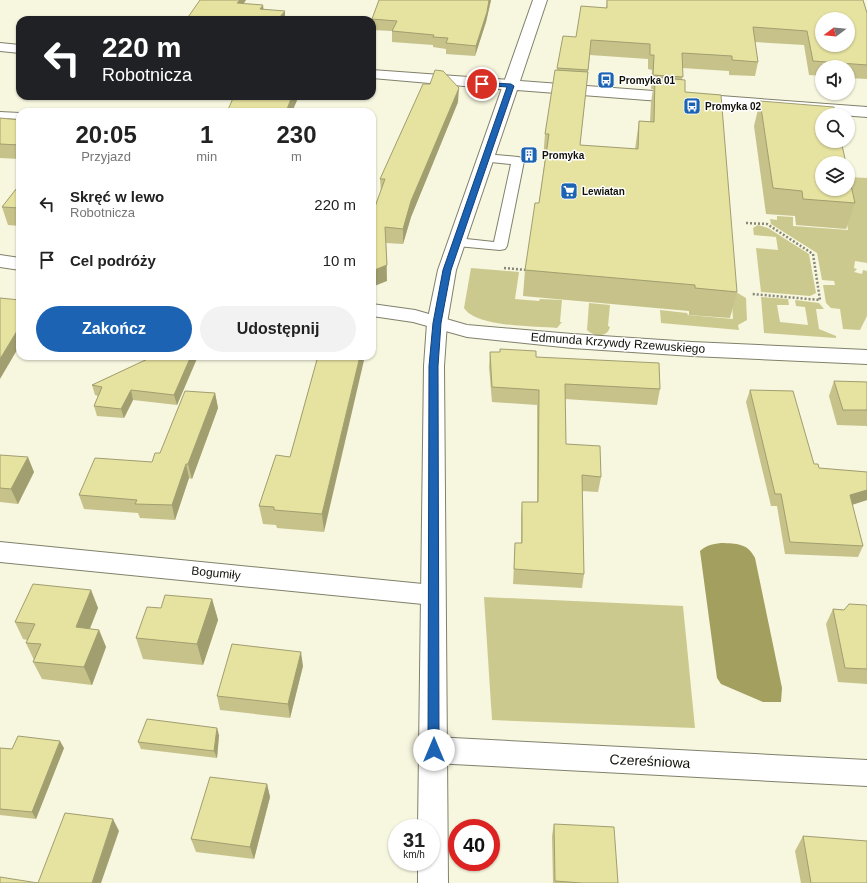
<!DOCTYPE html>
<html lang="pl">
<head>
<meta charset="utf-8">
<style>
	body { margin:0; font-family:Helvetica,sans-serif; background:#f2f2f2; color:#222; height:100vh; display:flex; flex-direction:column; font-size:15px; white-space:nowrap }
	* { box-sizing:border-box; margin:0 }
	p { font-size:13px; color:#767676 }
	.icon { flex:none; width:22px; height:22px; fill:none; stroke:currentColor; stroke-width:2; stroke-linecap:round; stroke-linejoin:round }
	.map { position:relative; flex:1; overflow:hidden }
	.sheet { position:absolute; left:16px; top:108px; width:360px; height:252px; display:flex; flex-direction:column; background:#fff; border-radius:12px; box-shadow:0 1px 3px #0004 }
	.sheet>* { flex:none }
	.hud { position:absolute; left:16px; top:16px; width:360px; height:84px; border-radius:12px; box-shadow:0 1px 3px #0004; background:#202124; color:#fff; overflow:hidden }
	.needle { width:26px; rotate:254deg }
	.tools { position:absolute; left:815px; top:12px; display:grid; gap:8px }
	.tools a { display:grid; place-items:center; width:40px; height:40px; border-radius:50%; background:#fff; box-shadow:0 1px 3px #0004; font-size:20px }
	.speed { position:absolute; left:388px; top:819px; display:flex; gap:8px; font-size:20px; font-weight:700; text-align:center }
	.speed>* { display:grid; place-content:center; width:52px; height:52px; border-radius:50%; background:#fff; box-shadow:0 1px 3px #0004; line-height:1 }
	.speed small { font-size:10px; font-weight:400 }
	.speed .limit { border:6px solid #d22; background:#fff; color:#111 }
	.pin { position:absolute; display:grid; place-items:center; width:34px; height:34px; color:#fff; margin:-17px; border:2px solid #fff; border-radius:50%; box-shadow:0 1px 4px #0007 }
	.me { position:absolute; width:44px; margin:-22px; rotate:0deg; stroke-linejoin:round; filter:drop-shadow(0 0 3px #0008) }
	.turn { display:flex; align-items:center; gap:14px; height:84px; padding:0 20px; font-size:18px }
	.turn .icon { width:52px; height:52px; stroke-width:2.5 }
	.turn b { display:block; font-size:28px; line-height:34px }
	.eta { display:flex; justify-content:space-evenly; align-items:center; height:68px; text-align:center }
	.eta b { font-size:24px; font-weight:700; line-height:28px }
	.cta { display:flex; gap:8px; margin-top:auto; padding:8px 20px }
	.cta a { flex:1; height:46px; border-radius:24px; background:#1c63b3; color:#fff; font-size:16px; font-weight:700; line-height:46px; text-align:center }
	.cta a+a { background:#f2f2f2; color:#222 }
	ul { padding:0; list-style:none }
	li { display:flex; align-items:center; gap:12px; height:56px; padding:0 20px }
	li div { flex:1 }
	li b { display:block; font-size:15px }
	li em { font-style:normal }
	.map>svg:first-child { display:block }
	.green { fill:#ccc98f }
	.water { fill:#a39f5f }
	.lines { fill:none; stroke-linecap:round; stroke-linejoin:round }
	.service-casing { stroke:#81806b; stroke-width:2 }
	.minor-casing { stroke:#81806b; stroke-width:2 }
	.tertiary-casing { stroke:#81806b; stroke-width:2 }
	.path { stroke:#878777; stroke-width:2.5; stroke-dasharray:2 2; stroke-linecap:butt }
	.service { fill:#fff; fill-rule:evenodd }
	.minor { fill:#fff; fill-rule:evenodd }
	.tertiary { fill:#fff; fill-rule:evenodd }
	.wall { fill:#c6c28a; fill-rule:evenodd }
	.shaded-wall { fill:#a19e70 }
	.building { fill:#e6e2a0; stroke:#a19e70; fill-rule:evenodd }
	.route { fill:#1c63b3; stroke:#124074 }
	.labels { text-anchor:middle; stroke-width:3; stroke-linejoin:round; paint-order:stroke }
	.far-poi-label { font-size:10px; font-weight:bold; fill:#101008; stroke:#fff; text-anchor:start }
	.street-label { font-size:12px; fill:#101008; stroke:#fff }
	.near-street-label { font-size:14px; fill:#101008; stroke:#fff }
</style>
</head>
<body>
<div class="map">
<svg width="867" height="883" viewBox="0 0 867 883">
	<rect width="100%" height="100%" fill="#f7f6df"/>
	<g class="green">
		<path d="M848,177l19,1v85l-12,-2 -1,7 3,1 -3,3 8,2 1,-4 4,1v45l-7,14 -17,-1 -3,-20 -9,-1 -5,-5 -3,-18h12l-1,-4 -12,-1 -5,-27 -46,-29 -1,-5 7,1v-4l16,1v9l55,4 -7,-41h7z"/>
		<path d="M758,225l10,3 41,26 7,39 -6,3 -49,-4 -5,-44 22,2 -2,-13 -22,-2 -1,-7z"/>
		<path d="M471,268l48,4 -4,27 24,2 1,-2 22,1 -2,22h2l-5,6c-24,-2 -81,-1 -93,-20z"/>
		<path d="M731,289l15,9 1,22 -9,5 1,5 -78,-7 -1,-13 27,3 1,2 45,4z"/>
		<path d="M761,297l27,2 1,6h-12l3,17 28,3 -3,-18 -9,-1 -1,-6 24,3 5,6h-8l3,20 17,7v2l-72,-5z"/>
		<path d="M589,303l21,2 -2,21 2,1c-3,11 -16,10 -23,3z"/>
		<path d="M484,597l199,9 12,122 -203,-8z"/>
	</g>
	<path class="water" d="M724,543c15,1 24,1 31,15l27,130 -1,14h-18l-42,-18 -4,-6 -17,-127c6,-6 16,-8 24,-8z"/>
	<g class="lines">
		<g class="service-casing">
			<g id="service">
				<path d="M0,112l20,1v6l-20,-1z"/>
				<path d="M485,154l33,3 4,1 2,3 -17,85 -2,3 -5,1 -43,-4 -5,-1 -2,-3 2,-3 5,-1 37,4 17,-78 -30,-3 -2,-3 2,-3z"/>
			</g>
		</g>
		<g class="minor-casing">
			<g id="minor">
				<path d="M0,43l20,2v8l-20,-2z"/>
				<path d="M372,70l139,10 5,2 3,3 -3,3 -5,2 -139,-12z"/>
				<path d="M0,255l20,3v12l-20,-3z"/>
				<path d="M372,304l43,6 52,15 105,9 120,8 175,8v14l-175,-8 -120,-8 -105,-11 -54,-15 -41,-6z"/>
				<path d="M0,542l433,43 9,3 3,7 -3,7 -9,3 -433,-43z"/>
				<path d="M434,737l433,23v26l-433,-23 -10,-4 -4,-9 4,-9z"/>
			</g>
		</g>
		<g class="tertiary-casing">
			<path id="tertiary" d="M533,0h14l-27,81 347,26v10l-350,-27 -61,180 -9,53 -3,43 4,517h-30v-21h13v-34h-13l6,-462 3,-43 11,-53z"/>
		</g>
		<g class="path">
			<path d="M746,223l21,1 46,30 7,46 -68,-6"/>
			<path d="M504,268l23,2"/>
		</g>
		<use href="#service" class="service"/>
		<use href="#minor" class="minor"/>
		<use href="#tertiary" class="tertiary"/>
	</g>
	<g class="wall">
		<path d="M379,0h112l-5,22 -11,34 -29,-2v-5l-13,-2v-2l-41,-3v-11l-20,-1v-11z"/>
		<path d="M607,0h256l4,13v66l-19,-1v-11h-26v9l-13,-1 -5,-30 -49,-3 3,20 -3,14 -26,-1v-4l-47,-3v11l55,213 -7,26 -41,-3v-4l-166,-15 2,-26 14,-67 6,-44h-2l2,-25 12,-66 19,-31 30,-29zM590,55l58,4v10l4,1 -1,19h2l-2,13 -1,20 -11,-1 -4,28 -55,-4z"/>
		<path d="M760,101l95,102 -9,26 -50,-4 -1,-9 -29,-2 -12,-88z"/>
		<path d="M458,102l-47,115 -8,27 -17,-1 1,38 -7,-102z"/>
		<path d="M0,118l20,2v39l-20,-1z"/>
		<path d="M20,184v42l-12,-1 -6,-18z"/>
		<path d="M490,352l46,5 124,32 -3,16 -92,-6 1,45 35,33 -3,15 -16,-1 2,83 -2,14 -69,-4 2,-41h6v-26l1,-15h15v-97l-45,-3 -3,-35z"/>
		<path d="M154,356h44l-21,49 -44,-5 -9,18 -27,-2 -3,-10 4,-10 -3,-1 -3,-10z"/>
		<path d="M318,356l6,176 -47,-4 -1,-3 -13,-1 -4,-18 31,-49z"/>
		<path d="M834,381l33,1v44l-30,-1 -8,-29z"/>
		<path d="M750,390l64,74 5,4 48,4v28l-15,5 11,41 -5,11 -73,-3 -8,-48h-6l-25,-104z"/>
		<path d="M215,393l3,15 -26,71 -3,-1 -14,42 -35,-2 -2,-5 -54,-4 -5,-14 73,-33z"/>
		<path d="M0,455l34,17 -16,32 -18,-2z"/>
		<path d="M91,590l7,18 -8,21 9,1 7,17 -14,38 -50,-6 -9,-17 1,-2 -8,-17 1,-3 -4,-1 -8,-17z"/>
		<path d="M212,599l6,21 -15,45 -60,-6 -7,-21 25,-30z"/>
		<path d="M867,606v78l-29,-2 -12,-58 7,-15 11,1z"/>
		<path d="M303,666l-13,52 -70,-8 -3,-14z"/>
		<path d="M219,735l-2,23 -76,-9 -3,-7z"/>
		<path d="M0,748l12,1 52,-1 -28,71 -36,-4z"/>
		<path d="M267,784l3,13 -16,62 -58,-7 -5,-13z"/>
		<path d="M554,824l64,59h-65l-1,-47z"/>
		<path d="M803,836l64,47h-66l-6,-32z"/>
	</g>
	<g class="shaded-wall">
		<path d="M240,0h6l-7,11 -2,-8z"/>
		<path d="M489,0h2l-5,22 -11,34 1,-10z"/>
		<path d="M263,5l1,8 -4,-4z"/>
		<path d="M285,11v9h-8z"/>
		<path d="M459,88l-1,14 -47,115 -8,27v-15l8,-28z"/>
		<path d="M292,96h7l-7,16h-6z"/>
		<path d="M386,243l1,38 -15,6v-16z"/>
		<path d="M20,326v19l-20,34v-20z"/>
		<path d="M191,356h7l-21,49 -3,-10z"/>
		<path d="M360,356h5l-41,176 -2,-18z"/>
		<path d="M131,390l2,10 -9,18 -3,-9z"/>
		<path d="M215,393l3,15 -26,71 -4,-15z"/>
		<path d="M28,457l6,15 -16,32 -7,-15z"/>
		<path d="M186,464l3,14 -14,42 -3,-15z"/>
		<path d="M867,490v10l-22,7 5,-12z"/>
		<path d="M91,590l7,18 -15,37 -7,-18z"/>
		<path d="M212,599l6,21 -15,45 -6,-21z"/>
		<path d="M99,630l7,17 -14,38 -8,-18z"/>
		<path d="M301,652l2,14 -13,52 -2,-14z"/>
		<path d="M217,728l2,7 -2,23 -3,-7z"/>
		<path d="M60,741l4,7 -28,71 -4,-7z"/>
		<path d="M267,784l3,13 -16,62 -4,-12z"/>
		<path d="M113,819l6,12 -18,52h-9z"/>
	</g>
	<g class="building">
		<path d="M200,0h40l-3,3 26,2 -3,4 25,2 -8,9h-91z"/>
		<path d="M379,0h110l-2,12 -11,34 -30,-3 2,-5 -15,-1 1,-2 -42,-4 5,-10 -25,-2z"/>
		<path d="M607,0h256l4,13v52l-54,-4 -6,-30 -54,-4 5,35 -26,-2v-4l-50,-3 1,24 -30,-2 1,-20h-4v-11l-59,-4 -3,30 -31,-2 6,-32 13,1 5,-31 26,2zM822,19h26v26h-26z"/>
		<path d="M435,70l8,1 16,17 -48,113 -8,28 -18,-2 2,38 -15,6v-56l13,-36h-5l43,-95h7z"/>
		<path d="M555,70l33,2 -8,73 58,4 1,-28 15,1 1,-45 30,3v12l36,3 16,197 -42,-4v-3l-170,-15 10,-67h4l10,-69h-4z"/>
		<path d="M234,96h58l-6,16h-59z"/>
		<path d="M760,101l74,6 2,8h-14v26h19l5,22h-24v26h26v-17l7,31 -52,-4 -1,-8 -29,-3z"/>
		<path d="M0,118l20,2v25l-20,-1z"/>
		<path d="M20,184v24l-18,-1z"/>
		<path d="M0,298l20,2v26l-20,33z"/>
		<path d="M500,349l36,2v6l123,6 1,26 -95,-5 1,60 34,2 1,31 -19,-2 2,99 -70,-5 1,-26h7v-41h16l1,-112 -47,-3 -2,-35h10z"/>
		<path d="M154,356h37l-17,39 -43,-5 -10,19 -27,-3 8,-19 -10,-2z"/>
		<path d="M318,356h42l-38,158 -48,-4v-3l-15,-1 17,-51 14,2z"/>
		<path d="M834,381l33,1v28h-24z"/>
		<path d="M750,390l43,1 21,73h4l1,4 48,4v18l-17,5 13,51 -73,-4 -9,-48h-6z"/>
		<path d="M185,391l30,2 -27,71h-2l-14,41 -37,-1 2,-4 -58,-5 16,-37 57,4 3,-9h5z"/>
		<path d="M0,455l28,2 -17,32 -11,-1z"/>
		<path d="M33,584l58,6 -15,37 23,3 -15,37 -51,-5 8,-18 -15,-1 9,-19 -20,-2z"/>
		<path d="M165,595l47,4 -15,45 -61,-6 11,-31 14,1z"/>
		<path d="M849,604l17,1 1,1v63l-22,-1 -12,-59 11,1z"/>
		<path d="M232,644l69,8 -13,52 -71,-8z"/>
		<path d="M147,719l70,9 -3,23 -76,-9z"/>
		<path d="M18,736l42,5 -28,71 -32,-3v-61l12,1z"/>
		<path d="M210,777l57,7 -17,63 -59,-8z"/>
		<path d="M65,813l48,6 -21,64h-92v-6l38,6z"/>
		<path d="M554,824l60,3 4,56h-36l-27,-2z"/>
		<path d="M803,836l64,5v42h-56z"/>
	</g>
	<path class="route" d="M479,82l32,2 3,2 -63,184 -10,53 -3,43 1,384 -1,4 -4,2 -4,-2 -2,-4 1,-384 4,-43 10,-53 64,-183 -25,-2h-3z"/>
	<defs>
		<g id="bus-square" transform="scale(0.9)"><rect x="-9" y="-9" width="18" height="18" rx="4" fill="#1c63b3" stroke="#fff"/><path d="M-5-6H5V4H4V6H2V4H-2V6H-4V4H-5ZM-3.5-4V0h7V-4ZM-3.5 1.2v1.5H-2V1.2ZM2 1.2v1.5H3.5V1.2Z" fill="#fff"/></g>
		<g id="building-square" transform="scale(0.9)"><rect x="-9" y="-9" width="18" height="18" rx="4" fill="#1c63b3" stroke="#fff"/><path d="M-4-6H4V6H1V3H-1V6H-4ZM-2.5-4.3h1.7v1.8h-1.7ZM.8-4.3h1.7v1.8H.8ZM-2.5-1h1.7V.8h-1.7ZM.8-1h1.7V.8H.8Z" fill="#fff"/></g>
		<g id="supermarket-square" transform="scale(0.9)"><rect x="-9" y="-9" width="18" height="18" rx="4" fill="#1c63b3" stroke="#fff"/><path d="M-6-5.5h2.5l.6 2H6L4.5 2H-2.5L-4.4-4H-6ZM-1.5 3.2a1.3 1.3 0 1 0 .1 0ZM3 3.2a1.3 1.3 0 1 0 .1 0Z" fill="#fff"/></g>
	</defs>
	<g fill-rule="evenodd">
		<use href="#bus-square" x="606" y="80"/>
		<use href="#bus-square" x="692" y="106"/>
		<use href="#building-square" x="529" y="155"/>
		<use href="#supermarket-square" x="569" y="191"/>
	</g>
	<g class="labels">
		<g class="far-poi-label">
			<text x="619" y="84">Promyka 01</text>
			<text x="705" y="110">Promyka 02</text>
			<text x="542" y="159">Promyka</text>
			<text x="582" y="195">Lewiatan</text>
		</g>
		<g class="street-label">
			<text transform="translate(618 343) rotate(4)" y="4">Edmunda Krzywdy Rzewuskiego</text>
			<text transform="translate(216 573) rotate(6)" y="4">Bogumiły</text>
		</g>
		<g class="near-street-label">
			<text transform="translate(650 761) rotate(3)" y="5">Czereśniowa</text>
		</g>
	</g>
</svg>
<div class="tools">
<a><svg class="needle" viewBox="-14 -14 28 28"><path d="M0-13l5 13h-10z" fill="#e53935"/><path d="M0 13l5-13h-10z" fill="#767676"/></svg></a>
<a><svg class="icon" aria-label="sound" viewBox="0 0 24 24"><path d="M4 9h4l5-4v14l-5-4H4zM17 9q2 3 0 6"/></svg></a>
<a><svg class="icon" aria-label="search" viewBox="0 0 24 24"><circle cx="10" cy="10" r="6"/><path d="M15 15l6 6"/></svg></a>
<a><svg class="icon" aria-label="layers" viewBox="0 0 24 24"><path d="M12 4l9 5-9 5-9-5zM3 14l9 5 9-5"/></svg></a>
</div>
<div class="speed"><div>31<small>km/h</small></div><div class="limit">40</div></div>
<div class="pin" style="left:482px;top:84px;background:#d93025"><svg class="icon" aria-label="arrive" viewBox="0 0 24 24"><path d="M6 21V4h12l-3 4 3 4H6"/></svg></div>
<svg class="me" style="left:434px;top:750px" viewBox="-20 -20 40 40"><circle r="19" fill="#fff"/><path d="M0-13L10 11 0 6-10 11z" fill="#1c63b3"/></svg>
<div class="hud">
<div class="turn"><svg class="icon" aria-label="left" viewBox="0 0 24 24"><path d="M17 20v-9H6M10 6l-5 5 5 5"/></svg><div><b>220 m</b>Robotnicza</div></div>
</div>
<section class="sheet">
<div class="eta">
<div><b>20:05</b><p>Przyjazd</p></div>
<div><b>1</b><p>min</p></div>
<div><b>230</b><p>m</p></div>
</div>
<ul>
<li><svg class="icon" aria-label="left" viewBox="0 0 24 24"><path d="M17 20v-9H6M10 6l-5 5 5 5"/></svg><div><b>Skręć w lewo</b><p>Robotnicza</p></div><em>220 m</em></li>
<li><svg class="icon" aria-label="arrive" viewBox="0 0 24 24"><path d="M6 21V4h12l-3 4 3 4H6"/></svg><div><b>Cel podróży</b></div><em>10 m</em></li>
</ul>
<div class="cta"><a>Zakończ</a><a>Udostępnij</a></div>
</section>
</div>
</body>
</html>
